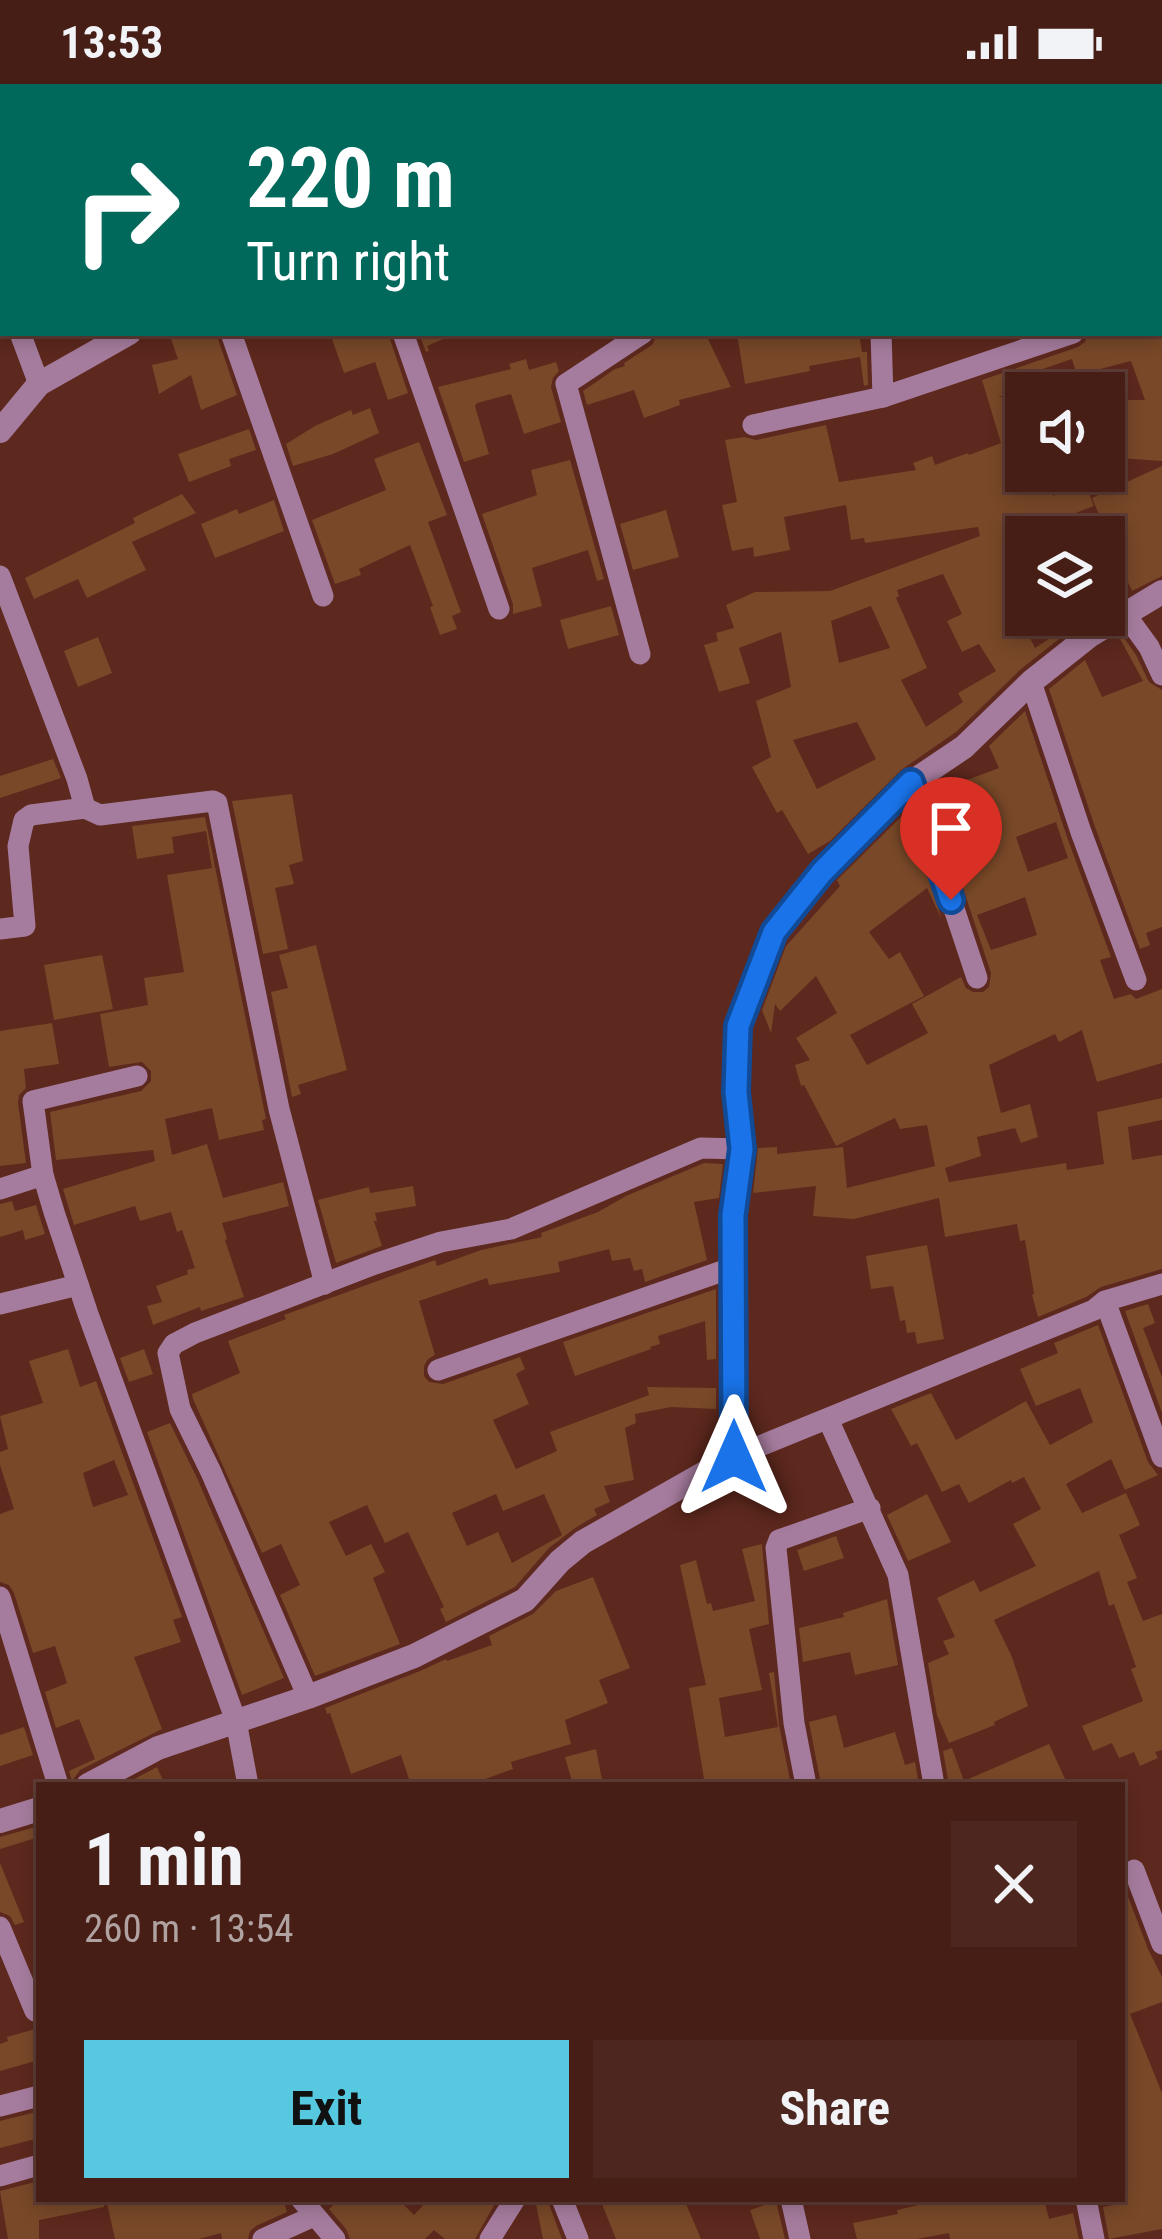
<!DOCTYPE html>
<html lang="en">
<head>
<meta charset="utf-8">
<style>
	body { margin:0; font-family:"Roboto Condensed",sans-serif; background:#4d271f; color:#f1f3f6; height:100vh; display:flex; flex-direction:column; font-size:45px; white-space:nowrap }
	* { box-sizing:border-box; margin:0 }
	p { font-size:39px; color:#b0a2a1 }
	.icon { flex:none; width:66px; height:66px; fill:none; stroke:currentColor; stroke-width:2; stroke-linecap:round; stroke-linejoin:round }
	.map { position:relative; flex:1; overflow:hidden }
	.sheet { position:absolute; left:36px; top:1698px; width:1089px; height:420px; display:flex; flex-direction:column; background:#461e16; border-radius:0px; box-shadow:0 6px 18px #0003,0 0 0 3px #5e3c35 }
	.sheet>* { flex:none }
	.banner { position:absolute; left:0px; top:0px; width:1164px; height:252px; box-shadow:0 6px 18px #0003,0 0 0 3px #5e3c35; background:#00695c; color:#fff; overflow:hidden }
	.controls { position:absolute; left:1005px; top:288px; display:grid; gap:24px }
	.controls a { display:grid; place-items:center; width:120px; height:120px; border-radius:0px; background:#461e16; box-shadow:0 6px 18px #0003,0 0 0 3px #5e3c35; font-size:60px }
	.pin { position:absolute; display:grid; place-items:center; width:102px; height:102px; color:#fff; margin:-123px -51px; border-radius:50% 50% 50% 0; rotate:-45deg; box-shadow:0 0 12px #0007 }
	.pin .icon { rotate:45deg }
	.me { position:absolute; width:132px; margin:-66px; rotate:0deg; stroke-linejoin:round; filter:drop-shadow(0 0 9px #0008) }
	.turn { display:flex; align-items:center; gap:42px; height:252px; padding:0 48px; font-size:54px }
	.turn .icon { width:156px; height:156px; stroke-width:2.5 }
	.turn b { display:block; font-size:84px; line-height:102px }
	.round { display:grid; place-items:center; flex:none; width:126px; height:126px; border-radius:0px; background:#4d271f }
	.overview { display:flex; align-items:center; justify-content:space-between; height:204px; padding:0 48px }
	h1 { font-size:72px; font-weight:700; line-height:90px }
	.primary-button { display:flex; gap:24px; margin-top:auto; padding:24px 48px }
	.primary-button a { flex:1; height:138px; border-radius:0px; background:#56c9e1; color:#111; font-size:48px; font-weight:700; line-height:138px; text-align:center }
	.primary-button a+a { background:#4d271f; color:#f1f3f6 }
	.status { display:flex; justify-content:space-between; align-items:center; height:84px; padding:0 60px; background:#461e16; direction:ltr }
	.status svg { height:33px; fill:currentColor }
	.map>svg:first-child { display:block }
	.building { fill:#784828; fill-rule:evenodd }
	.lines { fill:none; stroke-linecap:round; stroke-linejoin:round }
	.minor { stroke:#a67c9e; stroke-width:21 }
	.tertiary { stroke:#a67c9e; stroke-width:24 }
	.route-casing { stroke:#114b97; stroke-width:30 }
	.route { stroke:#1a73e8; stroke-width:21 }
</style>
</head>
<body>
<div class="status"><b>13:53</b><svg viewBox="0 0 49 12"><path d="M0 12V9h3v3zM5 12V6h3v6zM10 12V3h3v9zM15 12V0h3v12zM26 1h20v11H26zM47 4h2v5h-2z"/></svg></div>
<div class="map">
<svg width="1162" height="2155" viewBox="0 0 1162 2155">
	<rect width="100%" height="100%" fill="#5d281d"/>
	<g class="building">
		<path d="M169,249h47l21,62 -36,15 -10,-35 -32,19 -7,-29 26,-6z"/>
		<path d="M330,249h58l20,60 -20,7 -13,-38 -31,11z"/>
		<path d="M419,249h38l-30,13 2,5 -3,1z"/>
		<path d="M658,249h47l26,54 -52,13 1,5 -36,13 -10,-28 -47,15 -4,-14 32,-22 10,-3 -1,-3 28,-18z"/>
		<path d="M737,249h122l3,19h5l1,33 -4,1 -4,-29 -51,9 1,5 -65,13z"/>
		<path d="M1088,249h74v128l-58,-4 2,-57h39l-14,-39 -54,14 -5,-16 -38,13 4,14 -40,11 28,1v73h19l8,25 32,-12 9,22 -68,26v75l-9,5 18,36 26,-17 3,4 -43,34 -65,63 -55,38 -71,71 -22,13 -26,-44 -5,3 -25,-46 19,-10 -15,-56 35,-14 -10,-55 -42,16 11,35 -31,9 -15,-47 14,-4 -2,-8 18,-5 -8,-23 29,-13 75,-1 150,-55 -2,-9 -113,16 -1,-5 -13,2 -5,-35 -62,12 6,33 -36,7 -1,-10 -21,4 -10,-46 15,-3 -12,-62 19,-3 12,3 70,-15 13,57 77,-12 -3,-7 19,-7 3,9 33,-12 1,2 32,-12 -19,-63 96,-33 7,-5zM943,490l19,40 -15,7 15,31 17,-8 17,27 -38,22 5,9 -37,25 -25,-47 26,-12 -31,-70 3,-2 -2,-6zM871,522l19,42 -51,15 -8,-42zM857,638l19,37 -59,30 -24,-49z"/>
		<path d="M526,275l3,11 27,-8 3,9 -6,7 -2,9 10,35 -37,12 -13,-40 -34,9 -2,3 14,48 -25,8 -26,-75 73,-18 -2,-5z"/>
		<path d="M370,324l9,25 -46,21 -40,12 -7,-22 29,-18 36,-16 2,5z"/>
		<path d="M249,345l7,21 -27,9 2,7 -42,16 -11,-28z"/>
		<path d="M419,358l28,73 -19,7 33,90 -9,4 5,13 -17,6 -10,-28 3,-1 -23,-61 -51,24 2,6 -26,9 -23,-64 74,-30 -12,-31z"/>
		<path d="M570,376l34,119 -7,2 -9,-31 -56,18 10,38 -29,8v-10l-31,-90 55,-19 -6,-25z"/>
		<path d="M1162,382v110l-30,15 -13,-28 -15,7v-24l7,-3 -19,-45z"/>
		<path d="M182,410l14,19 -64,29 14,28 -59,28 -9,-19 -44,20 -9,-21 110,-55 -2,-5z"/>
		<path d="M274,416l10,31 -69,27 -14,-34 36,-15 2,5z"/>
		<path d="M666,426l13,47 -46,13 -13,-46z"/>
		<path d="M611,522l8,29 -51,14 -8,-29z"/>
		<path d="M1122,551l14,20 13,27 13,8v237l-16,6 4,12 -10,4 -45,-122 -46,-138 36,-29 17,37 41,-16 -24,-44z"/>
		<path d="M98,553l14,36 -34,14 -14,-36z"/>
		<path d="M1025,627l42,126 44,120 -11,3 14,39 17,-5 5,5 26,-10v74l-65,19 -15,-52 -23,12 -4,-8 -66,31 12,48 29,-9 8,33 -17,6 -6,-15 -38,9 4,19 -36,12 4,14 117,-19 1,7 37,-6 -7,-52 65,-14v22l-34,7 4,33 30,-5v114l-61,18 -15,10 -48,20 -6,-22 2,-1 -9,-54 -5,1 -3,-17 -72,13 -6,-39 -85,21 -41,-3 3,-30 -63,7 5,-45 19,-1v7l66,-7 4,41 88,-22 -8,-41 -27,4 -5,-11 -59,28 -32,-61 -3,1 -6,-21 15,-5 -14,-22 41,-25 -21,-37 -36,35 -5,-7 -4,29 -9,-23 24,-64 54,-60 -3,-6 69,-68 36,108 -15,-32 -58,44 20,27 11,-7 24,44 -74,39 17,30 61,-32 -16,-29 49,-27 5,11 7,4h10l6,-5 2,-14 -38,-115 38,-13 -12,-34 -37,14 -12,-35 17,-12 4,8 48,-18 -10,-22zM1056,738l12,36 -40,14 -12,-35zM1025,813l12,38 -46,15 -14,-35z"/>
		<path d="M53,675l8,19 -61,20v-22z"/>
		<path d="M292,710l11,67 -14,4 5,19 -19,4 13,61 -25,5 -31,-153z"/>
		<path d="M205,733l61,302 -4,1 2,10 -45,10 -7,-32 -47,11 7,36 35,-11 16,54 60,-16 6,24 -67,17 5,16 -2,1 19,57 -43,14 -1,-4 -47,18 -6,-19 15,-4 -6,-16 32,-12 -1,-4 8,-2 -13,-38 -5,2 -6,-20 -31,9 -5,-15 -61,19 -11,-36 92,-28 -2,-11 -97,10 -6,-48 91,-21 10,-10v-10l-9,-9 -33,5 -9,-53 48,-9 -4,-27 40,-6 -17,-97 45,-7 -6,-37 -34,6 2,16 -37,6 -5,-33z"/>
		<path d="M316,861l31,125 -49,15 3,9 -9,3 -21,-105 17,-4 -9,-33z"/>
		<path d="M102,871l11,54 -59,11 -10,-55z"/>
		<path d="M52,939l7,41 -35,5 2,19 -7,7 -1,8 8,60 -26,3v-135z"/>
		<path d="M704,1079l19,1 -4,34 -25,4 13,58 -62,22 -3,-13 -8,2 -4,-13 -18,3 -3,-12 -51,13 2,10 -71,13 -2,-7 -68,23 16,54 -7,4 -4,7v10l5,6 14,2 77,-27 5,12 -9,5 13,30 -36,16 23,49 41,-18 -7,-19 99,-37 -2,-8 69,1v21l-45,-2 -36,7 1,9 -11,5 9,52 -30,6 6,16 -16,7 3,6 -22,13 -26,20 -34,39 -69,35 -6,-13 4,-2 -36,-75 -23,11 -18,-38 -38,17 17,34 25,-12 14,28 -12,6 27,66 -85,32 -35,-81 20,-10 -19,-41 -19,9 -69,-154 -1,-5 48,-21 -12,-32 58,-22 -2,-4 151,-55 2,6 44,-16 61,-13 -1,-4 57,-21 28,-16zM496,1410l7,17 41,-17 18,41 -50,28 -14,-31 -31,14 -15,-33z"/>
		<path d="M413,1102l3,20 -41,7 2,8h-3l8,25 -46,17 -18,-63 51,-13 1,6z"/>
		<path d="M12,1117l3,10 21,-6 9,29 -20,6 -2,-10 -23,7v-33z"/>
		<path d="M927,1161l17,94 -27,5 -2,-12 -8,1 -2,-13 -5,1 -7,-35 -22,3 -5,-33z"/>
		<path d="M716,1205v70l-9,1 -2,-39 -47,15 2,8 -10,3 1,2 -76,27 -12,-34z"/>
		<path d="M1148,1220l7,19 -12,5 19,49v36l-37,-102z"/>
		<path d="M1098,1241l50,137 10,13 -33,15 -14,-31 -45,25 16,29 44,-20 14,32 -21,10 18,43 -10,4 16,39 19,-7v136l-7,2 3,6 -18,8 -6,-14 -15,6 -7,-15 -19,8 -11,-25 61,-25 -12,-32 5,-2 -22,-63 -5,2 -10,-35 -105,49 18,37 16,49 -34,16 1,3 -46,18 -12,-28 -9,-52 21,-9 -6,-13 12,-4 -18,-39 37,-18 6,12 56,-26 -23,-42 28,-15 -17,-32 -12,6 -1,-3 -42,23 -10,-19 -17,8 -25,-49 -6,3 -20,-37 40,-16 25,47 70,-39 24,44 43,-23 -13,-34 -44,18 -16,-37 38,-16 -4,-10z"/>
		<path d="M68,1265l12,38 16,-6 86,236 -9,3 8,22 -47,15 28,72 -82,41 -8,11 -3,-10 26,-12 -16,-40 -23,9 -11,-36 22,-9 -12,-37 -22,7 -19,-60 -5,-8 -9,-3v-68l14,-5 -14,-44v-13l8,-3 -8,-33 43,-13 -14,-42zM114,1376l14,35 -35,12 -10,-34z"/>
		<path d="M144,1265l9,25 -24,8 -9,-24z"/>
		<path d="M170,1339l27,55 87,200 -42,17 -95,-263z"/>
		<path d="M927,1410l24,48 -43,19 -21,-46z"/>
		<path d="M836,1452l8,22 -40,13 -7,-21z"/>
		<path d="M762,1460l7,80 -20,5 13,61 -43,8 6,39 53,-10 -9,-54 5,-1 5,53 12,60h-86l-16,-97 17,-3 -26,-120 16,-5 11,44 4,-1 2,8 42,-10 -13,-52z"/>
		<path d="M593,1493l37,91 -31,12 9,23 -43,17 6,24 -60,18 2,7 -44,16h-58l-10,-30 -50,19 -21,-61 -3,1 -2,-6 95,-37 26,-12 1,2 45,-16 -3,-9 44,-22 23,-23z"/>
		<path d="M887,1515l11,66 -43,10 -5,-23 -47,10 -4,-34 45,-11 -1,-4z"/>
		<path d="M836,1631l8,33 51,-16 10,33 10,-3 4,23h-98l-12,-63z"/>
		<path d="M24,1643l9,28 -33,11v-31z"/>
		<path d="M1049,1660l17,37 -10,4h-107l-6,-34 9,-3 12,33z"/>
		<path d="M596,1665l7,36h-30l-8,-28z"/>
		<path d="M157,1683l8,18h-42z"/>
		<path d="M39,1742v11l-39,12v-12z"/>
		<path d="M0,1779l24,59 -9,3 -5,-9 -10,-4z"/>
		<path d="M1122,1797l26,68 14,28v25l-32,12 32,79v136l-53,10 -6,-32 19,-4z"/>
		<path d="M39,1944v32l-39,11v-27l8,-3 -1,-4z"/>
		<path d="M36,2028l3,26 -39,10v-27z"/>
		<path d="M39,2097v18h65v8l-65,13v19h-31l-8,-48z"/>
		<path d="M106,2115h177l4,13 -31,14 -6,5 -2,8h-26l-1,-6 -22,6h-84z"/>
		<path d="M340,2115h58l16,16 15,-16 68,1 -22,39h-30l-11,-9 -9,9h-75l-4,-10 -17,-20z"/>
		<path d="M535,2115h12l15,40h-19z"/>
		<path d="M600,2115h84l17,40h-85z"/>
		<path d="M944,2115h100l5,20 24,-6 6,26h-129l-1,-6 -32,6h-60l-4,-16 45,-9 -1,-4z"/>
		<path d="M776,2117l9,38h-25l-10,-29z"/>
	</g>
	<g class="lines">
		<g class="minor">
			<path d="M76,0l1,3"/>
			<path d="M227,0l1,3"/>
			<path d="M380,0v3"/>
			<path d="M538,0l1,3"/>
			<path d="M666,0l1,3"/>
			<path d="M860,0l1,3"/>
			<path d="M0,196l3,8"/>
			<path d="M1161,212h1"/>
			<path d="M20,249l19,51"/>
			<path d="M231,249l92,263"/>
			<path d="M403,249l96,276"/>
			<path d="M881,249l2,64"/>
			<path d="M753,341l130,-28 190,-64"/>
			<path d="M0,492l77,203 8,29 -54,7 -7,5 -6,26 7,80 -25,3"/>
			<path d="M1125,530l24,33 13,28"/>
			<path d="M640,570l-74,-270 77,-51"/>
			<path d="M1031,598l50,150 55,148"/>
			<path d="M912,698l65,196"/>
			<path d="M85,724l15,7 113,-14 4,2 62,306 46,175"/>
			<path d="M137,992l-104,25 10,74 11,37 34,102 148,407 12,64"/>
			<path d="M0,1105l43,-14"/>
			<path d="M1105,1217l57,156"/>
			<path d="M0,1220l78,-19"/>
			<path d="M438,1286l296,-103"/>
			<path d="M828,1335l70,156 36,210"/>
			<path d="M733,1373l361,-147 11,-9 57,-17"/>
			<path d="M0,1513l58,188"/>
			<path d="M308,1613l-97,-225 -31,-63 -12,-56 6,-9 21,-11 180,-69 66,-22 70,-13 190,-81 41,1"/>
			<path d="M806,1701l-12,-62 -18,-175 3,-8 91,-32"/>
			<path d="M1134,1786l28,74"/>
			<path d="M0,1843l35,84"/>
			<path d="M0,2022l39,-10"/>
			<path d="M0,2092l39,-11"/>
			<path d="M301,2115l34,40"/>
			<path d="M562,2115l16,40"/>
			<path d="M791,2115l9,40"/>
			<path d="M1086,2115l8,40"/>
			<path d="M263,2155l51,-23"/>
			<path d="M490,2155l25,-40"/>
		</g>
		<g class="tertiary">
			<path d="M615,3l6,-3"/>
			<path d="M0,347l39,-47 90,-51"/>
			<path d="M88,1701l70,-37 150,-51 106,-41 111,-56 35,-39 23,-19 150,-85v-242l9,-66 -6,-57 2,-66 36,-94 48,-60 90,-90 52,-35 67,-65 58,-46 73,-44"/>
			<path d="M0,1737l39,-12"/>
		</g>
	</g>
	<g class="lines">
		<g class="route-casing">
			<path id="route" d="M734,1373l-1,-242 9,-66 -6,-57 2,-66 36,-94 48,-60 89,-90 40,118"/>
		</g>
		<use href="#route" class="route"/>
	</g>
</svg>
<div class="controls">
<a><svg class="icon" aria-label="sound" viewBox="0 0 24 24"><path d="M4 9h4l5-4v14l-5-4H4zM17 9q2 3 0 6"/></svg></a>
<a><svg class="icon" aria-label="layers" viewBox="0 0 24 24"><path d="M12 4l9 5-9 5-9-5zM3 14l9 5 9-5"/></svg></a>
</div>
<div class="pin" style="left:951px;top:816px;background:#d93025"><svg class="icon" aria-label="arrive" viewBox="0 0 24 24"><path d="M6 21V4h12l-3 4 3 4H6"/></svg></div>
<svg class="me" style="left:734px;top:1373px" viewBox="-20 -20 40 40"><path d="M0-17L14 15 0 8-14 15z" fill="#1a73e8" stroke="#fff" stroke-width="4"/></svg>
<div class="banner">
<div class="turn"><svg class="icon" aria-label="right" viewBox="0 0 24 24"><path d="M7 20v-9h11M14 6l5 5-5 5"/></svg><div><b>220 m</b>Turn right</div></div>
</div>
<section class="sheet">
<div class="overview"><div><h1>1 min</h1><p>260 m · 13:54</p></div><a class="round"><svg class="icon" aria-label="close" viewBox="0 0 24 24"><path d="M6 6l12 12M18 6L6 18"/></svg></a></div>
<div class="primary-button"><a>Exit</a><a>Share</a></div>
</section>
</div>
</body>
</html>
